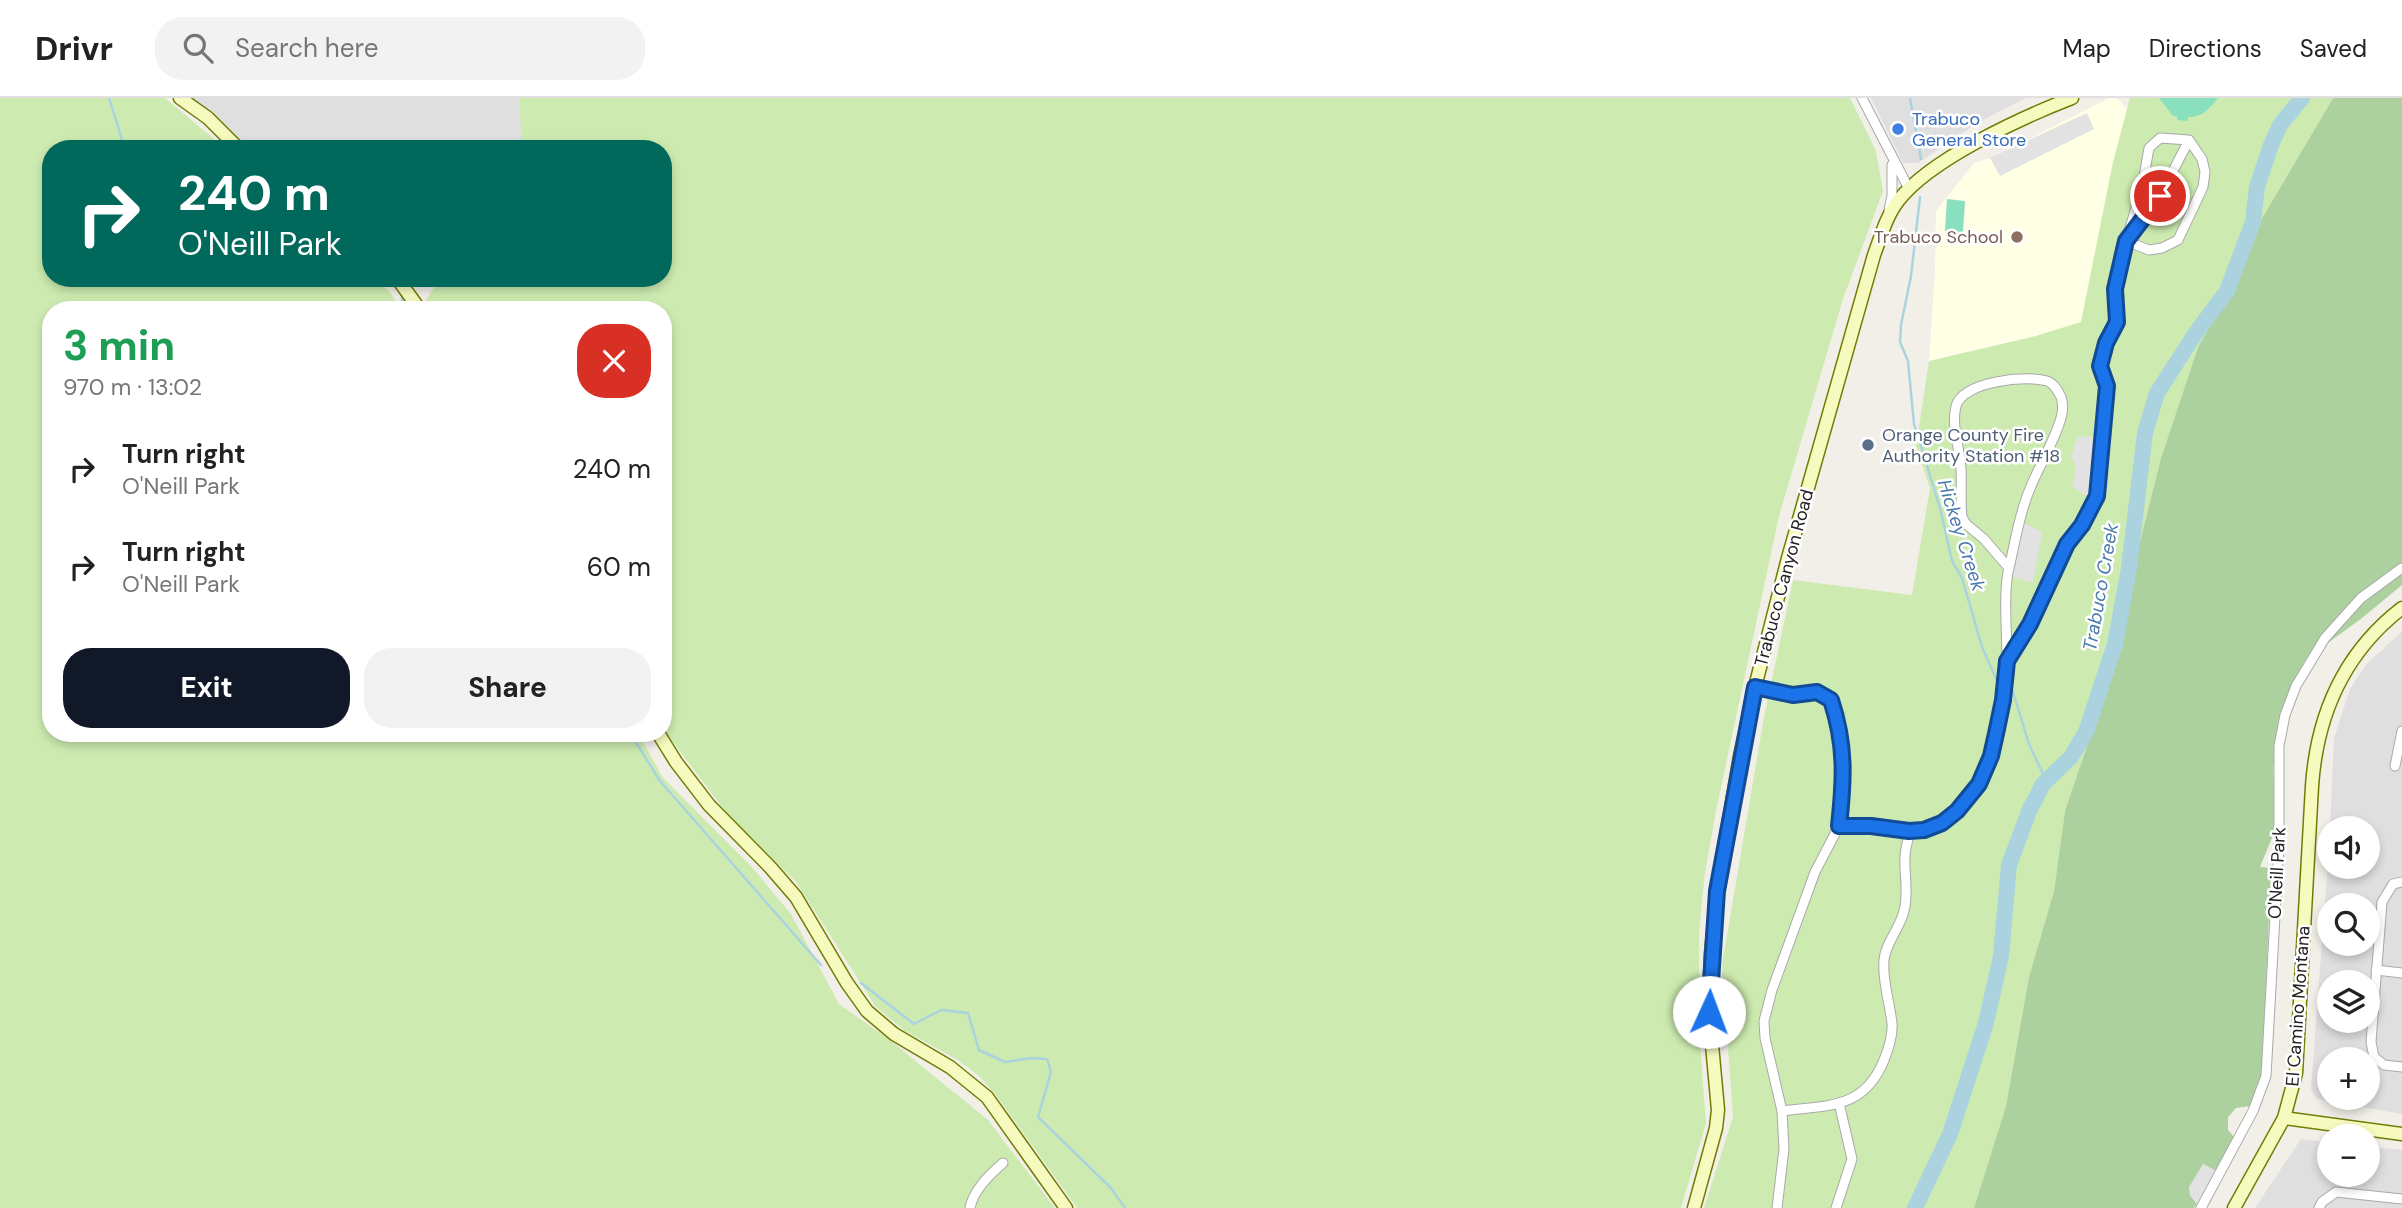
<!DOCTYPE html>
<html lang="en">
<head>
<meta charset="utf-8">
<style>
	body { margin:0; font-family:"DM Sans",sans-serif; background:#f2f2f2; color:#222; height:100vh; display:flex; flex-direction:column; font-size:26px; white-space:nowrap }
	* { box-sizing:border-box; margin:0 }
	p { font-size:23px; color:#767676 }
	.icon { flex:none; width:38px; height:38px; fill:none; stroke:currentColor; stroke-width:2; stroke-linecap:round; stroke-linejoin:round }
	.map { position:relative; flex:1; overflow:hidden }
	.panel { position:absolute; left:42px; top:203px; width:630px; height:441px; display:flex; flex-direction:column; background:#fff; border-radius:28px; box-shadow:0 4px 10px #0003 }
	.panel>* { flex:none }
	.top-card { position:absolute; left:42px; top:42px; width:630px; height:147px; border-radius:28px; box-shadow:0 4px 10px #0003; background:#00695c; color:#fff; overflow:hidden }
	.fabs { position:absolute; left:2317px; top:718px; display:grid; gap:14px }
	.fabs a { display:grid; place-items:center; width:63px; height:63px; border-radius:50%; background:#fff; box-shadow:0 4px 10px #0003; font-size:35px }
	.pin { position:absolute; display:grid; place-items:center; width:60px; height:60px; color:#fff; margin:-30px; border:4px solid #fff; border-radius:50%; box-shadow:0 2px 7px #0007 }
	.me { position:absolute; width:77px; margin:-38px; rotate:2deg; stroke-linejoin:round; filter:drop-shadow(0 0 5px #0008) }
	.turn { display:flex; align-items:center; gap:24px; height:147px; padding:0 21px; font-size:32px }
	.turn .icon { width:91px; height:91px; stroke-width:2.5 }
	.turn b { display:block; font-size:49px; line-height:60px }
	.round { display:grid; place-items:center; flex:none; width:74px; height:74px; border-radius:28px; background:#f2f2f2 }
	.head { display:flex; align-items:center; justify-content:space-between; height:119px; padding:0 21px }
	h1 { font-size:42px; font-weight:700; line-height:52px; color:#1e9e55 }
	.primary-button { display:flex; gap:14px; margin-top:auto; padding:14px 21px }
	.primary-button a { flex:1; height:80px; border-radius:28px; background:#111827; color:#fff; font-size:28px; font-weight:700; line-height:80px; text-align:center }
	.primary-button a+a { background:#f2f2f2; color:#222 }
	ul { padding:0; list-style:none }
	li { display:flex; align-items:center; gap:21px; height:98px; padding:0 21px }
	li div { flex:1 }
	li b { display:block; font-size:26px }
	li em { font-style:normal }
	header { display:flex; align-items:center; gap:42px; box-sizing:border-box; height:98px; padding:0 35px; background:#fff; border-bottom:2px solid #e0e0e0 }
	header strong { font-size:33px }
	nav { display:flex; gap:38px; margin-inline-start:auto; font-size:24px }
	.search { width:490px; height:63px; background:#f2f2f2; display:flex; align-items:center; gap:18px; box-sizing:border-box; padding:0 24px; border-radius:28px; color:#767676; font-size:26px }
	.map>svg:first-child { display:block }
	.residential { fill:#e0dfdf; fill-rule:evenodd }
	.education { fill:#ffffe5 }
	.grass { fill:#cdebb0 }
	.forest { fill:#add19e }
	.pitch { fill:#88e0be }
	.parking { fill:#e2e2e2 }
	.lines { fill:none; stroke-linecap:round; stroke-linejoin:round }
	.stream { stroke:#aad3df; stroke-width:2.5 }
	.river { stroke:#aad3df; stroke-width:16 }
	.street-casing { stroke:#a9a9a9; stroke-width:11 }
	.secondary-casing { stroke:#707d05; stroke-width:15 }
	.street { stroke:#fff; stroke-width:9 }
	.secondary { stroke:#f7fabf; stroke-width:12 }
	.route-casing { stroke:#114b97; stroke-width:18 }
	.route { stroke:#1a73e8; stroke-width:12 }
	.shop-dot { fill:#3f7fe0; stroke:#fff; stroke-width:2.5 }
	.education-dot { fill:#8d6e63; stroke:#fff; stroke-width:2.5 }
	.service-dot { fill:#5c6f8a; stroke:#fff; stroke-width:2.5 }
	.labels { text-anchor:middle; stroke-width:5; stroke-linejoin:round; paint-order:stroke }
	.shop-label { font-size:18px; fill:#366cbe; stroke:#fff; text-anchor:start }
	.education-label { font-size:18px; fill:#785e54; stroke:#fff; text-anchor:end }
	.service-label { font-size:18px; fill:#4e5e75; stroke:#fff; text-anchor:start }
	.street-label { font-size:18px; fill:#222; stroke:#fff }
	.water-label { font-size:19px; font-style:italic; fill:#4a7aab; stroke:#fff }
</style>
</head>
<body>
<header>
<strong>Drivr</strong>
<div class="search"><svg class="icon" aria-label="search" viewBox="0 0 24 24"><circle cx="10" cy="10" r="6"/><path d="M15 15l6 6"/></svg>Search here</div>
<nav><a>Map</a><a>Directions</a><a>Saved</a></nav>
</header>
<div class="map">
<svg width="2402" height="1110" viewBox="0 0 2402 1110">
	<rect width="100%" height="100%" fill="#f2efe9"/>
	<g class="residential">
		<path d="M192,0h327l4,49 -273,2z"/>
		<path d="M1871,0h155l-47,24 -61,41h-15z"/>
		<path d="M2402,533v483l-85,-15 -6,-10 18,-241v18h39v-38h-38l4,-90 16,-49 15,-23zM2329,807h39v38h-39zM2329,884h39v38h-39zM2329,961h39v38h-39z"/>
		<path d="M2301,1041l28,3v32h39v-28l34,4v58h-147z"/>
	</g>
	<path class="education" d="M2109,0h8l10,11 -46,213 -45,14 -107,25 6,-90 1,-60 38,-48 17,-5z"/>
	<g class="grass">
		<path d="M0,0h165l61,51h-175v129h323l16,14 11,18h-350v423h587l25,45 88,88 40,48 48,90 51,36 98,80 67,88h-1055z"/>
		<path d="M519,0h1331l26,53 7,40 -40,108 -64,217 -63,295 -11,61 -6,61v96l7,94 -25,85h-604l-81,-113 -17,-19 -21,-16 -53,-29 -29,-24 -80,-125 -67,-66 -66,-87v-419h-237l-3,-5 17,-27h223v-129h-141z"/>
		<path d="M2130,0h203l-79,134 -25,62 -31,53 -37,111 -23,92 -25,119 -48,142 -11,80 -25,86 -23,129 -32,102h-270l29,-91 -11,-152 42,-248 29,-137 119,15 18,-107 -14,-41 13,-86 107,-25 45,-14 32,-160z"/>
	</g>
	<path class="forest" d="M2333,0h69v487l-40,33 -56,41 -28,62 -5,48 3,59 -16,39 11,1 -9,208 -11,30 -15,2 -8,9v13l7,8 -19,33 -13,-7 -13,31 7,9 -3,4h-220l32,-102 23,-129 25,-86 11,-80 48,-142 25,-119 23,-92 37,-111 31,-53 25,-62z"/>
	<g class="pitch">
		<path d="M2159,0h59c-9,11 -15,19 -30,19l-1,4 -10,-1 1,-3 -5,-1z"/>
		<path d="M1947,101l18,2 -2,31 -18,-1z"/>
	</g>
	<g class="parking">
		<path d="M2087,15l7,16 -94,47 -10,-18z"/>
		<path d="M2097,338l-7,62 -18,-11 4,-21 -5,-10 7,-19z"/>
		<path d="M2024,425l18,9 -9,51 -21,-6z"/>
		<path d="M2203,1066l13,7 -19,33 -7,-9 -1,-8z"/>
	</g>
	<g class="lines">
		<g class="stream">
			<path d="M109,0l16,51"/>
			<path d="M1910,0l11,61"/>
			<path d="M1920,99l-9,79 -10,49 -1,17 8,19 6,63 26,84 12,53 10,17 20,69 16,36 15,9 16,52 14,30v10"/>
			<path d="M402,199l1,13"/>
			<path d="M630,635l30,48 161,184"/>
			<path d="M861,885l53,41 27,-14 27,3 11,37 26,12 26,-4 16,1 4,13 -13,45 73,71 14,20"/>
		</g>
		<path class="river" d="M1915,1110l35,-74 36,-111 15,-67 8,-91 21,-56 13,-25 28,-27 15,-25 29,-88 14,-76 16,-135 12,-40 38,-59 32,-43 26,-69 4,-35 14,-42 9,-20 22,-27"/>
		<g class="street-casing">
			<g id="street">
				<path d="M1862,0l47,91"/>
				<path d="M1889,112l3,-14v-31"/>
				<path d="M2008,561l22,-35 37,-80 15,-19 15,-29 10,-110 -7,-20 6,-23 11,-21 -2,-33 11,-48 16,-53 7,-40 11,-10 29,2 13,19 3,13 -2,15 -25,53 -16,8 -13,2 -23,-9 34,-45 29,-56"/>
				<path d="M1755,589l38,8 24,-3 14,8 13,65 -1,34 -4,27 -24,46 -43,118 -8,31 1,17 17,73 2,38 -7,59"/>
				<path d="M2395,668l7,-35"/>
				<path d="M1839,728h32l39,5"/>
				<path d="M2402,784l-9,2 -11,18 -11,140 3,15 10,8 18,2"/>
				<path d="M2376,872l26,3"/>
				<path d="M1782,1013c45,-6 82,-1 102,-51 4,-10 9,-24 8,-36 -2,-22 -10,-42 -8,-64 1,-16 16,-32 20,-49 5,-18 0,-36 1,-54 0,-8 3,-17 5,-26 77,-4 95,-112 97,-173 0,-25 -4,-68 2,-90 6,-25 10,-53 20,-77 9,-23 26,-51 32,-73 2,-7 2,-15 0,-21 -3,-6 -7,-14 -14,-16 -20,-6 -84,0 -91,25 -5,20 4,43 5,63 1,16 -1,32 1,48l4,7 18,15 25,29"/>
				<path d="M970,1110c3,-17 20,-34 33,-45"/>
				<path d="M1836,1110l16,-49 -13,-56"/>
				<path d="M2201,1110l52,-97 13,-35 13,-231v-99l6,-31 11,-29 29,-48 36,-40 41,-30"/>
				<path d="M2319,1110l3,-6 14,-10 66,7"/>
			</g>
		</g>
		<g class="secondary-casing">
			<g id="secondary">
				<path d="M180,0l28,20 31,31"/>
				<path d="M397,180l23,32"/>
				<path d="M658,635l18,29 33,43 61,62 26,30 51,86 20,28 27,23 56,33 37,30 79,111"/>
				<path d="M2284,1020l118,16"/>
				<path d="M1694,1110l22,-80 2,-18 -9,-98 2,-58 6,-63 23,-135 15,-69 33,-129 86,-303c7,-19 12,-38 24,-54 32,-42 125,-84 174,-103"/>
				<path d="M2234,1110l50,-90 12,-45 16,-287c5,-72 33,-134 90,-178"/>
			</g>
		</g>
		<use href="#street" class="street"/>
		<use href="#secondary" class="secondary"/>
	</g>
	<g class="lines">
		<g class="route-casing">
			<path id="route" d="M1709,914l8,-121 38,-204 38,8 24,-3 14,8c15,45 13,80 8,126h32l38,5 15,-1 18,-7 15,-12 22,-27 12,-28 6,-27 6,-29 4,-39 23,-37 37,-80 15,-19 15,-29 10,-110 -7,-20 6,-23 11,-21 -2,-33 11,-48 34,-45"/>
		</g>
		<use href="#route" class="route"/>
	</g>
	<circle class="shop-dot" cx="1898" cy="31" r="7"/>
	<circle class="education-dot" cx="2017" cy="139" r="7"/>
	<circle class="service-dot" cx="1868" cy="347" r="7"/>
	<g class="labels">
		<g class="shop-label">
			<text x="1912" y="27">Trabuco<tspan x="1912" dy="21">General Store</tspan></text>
		</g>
		<g class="education-label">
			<text x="2003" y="145">Trabuco School</text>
		</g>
		<g class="service-label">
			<text x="1882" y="343">Orange County Fire<tspan x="1882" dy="21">Authority Station #18</tspan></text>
		</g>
		<g class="street-label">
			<text transform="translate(1784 480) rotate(-75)" y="6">Trabuco Canyon Road</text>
			<text transform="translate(2277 775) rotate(-87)" y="6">O'Neill Park</text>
			<text transform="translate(2298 908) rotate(-86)" y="6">El Camino Montana</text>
		</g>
		<g class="water-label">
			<text transform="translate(1962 437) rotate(72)" y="7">Hickey Creek</text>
			<text transform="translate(2100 489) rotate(-80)" y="7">Trabuco Creek</text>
		</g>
	</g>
</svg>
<div class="fabs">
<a><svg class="icon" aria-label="sound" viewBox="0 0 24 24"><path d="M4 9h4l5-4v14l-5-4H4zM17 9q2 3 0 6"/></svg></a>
<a><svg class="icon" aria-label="search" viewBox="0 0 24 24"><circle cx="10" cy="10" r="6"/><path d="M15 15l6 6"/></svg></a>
<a><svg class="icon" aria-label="layers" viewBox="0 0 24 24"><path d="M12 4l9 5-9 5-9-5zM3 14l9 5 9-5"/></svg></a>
<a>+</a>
<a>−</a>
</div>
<div class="pin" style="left:2160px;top:98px;background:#d93025"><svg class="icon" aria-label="arrive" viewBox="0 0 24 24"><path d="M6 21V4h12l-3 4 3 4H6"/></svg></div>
<svg class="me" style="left:1709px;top:914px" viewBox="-20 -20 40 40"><circle r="19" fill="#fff"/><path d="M0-13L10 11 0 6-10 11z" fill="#1a73e8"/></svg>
<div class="top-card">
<div class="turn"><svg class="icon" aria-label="right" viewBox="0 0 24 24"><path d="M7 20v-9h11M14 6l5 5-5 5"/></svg><div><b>240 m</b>O'Neill Park</div></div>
</div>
<section class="panel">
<div class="head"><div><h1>3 min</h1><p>970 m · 13:02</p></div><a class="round" style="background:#d93025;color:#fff"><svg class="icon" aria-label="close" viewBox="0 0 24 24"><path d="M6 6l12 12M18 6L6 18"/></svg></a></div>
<ul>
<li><svg class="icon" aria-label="right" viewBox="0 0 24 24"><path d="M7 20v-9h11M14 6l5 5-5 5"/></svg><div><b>Turn right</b><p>O'Neill Park</p></div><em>240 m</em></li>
<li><svg class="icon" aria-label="right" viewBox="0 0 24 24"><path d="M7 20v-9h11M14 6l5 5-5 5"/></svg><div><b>Turn right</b><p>O'Neill Park</p></div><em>60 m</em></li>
</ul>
<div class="primary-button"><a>Exit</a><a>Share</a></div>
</section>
</div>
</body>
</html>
